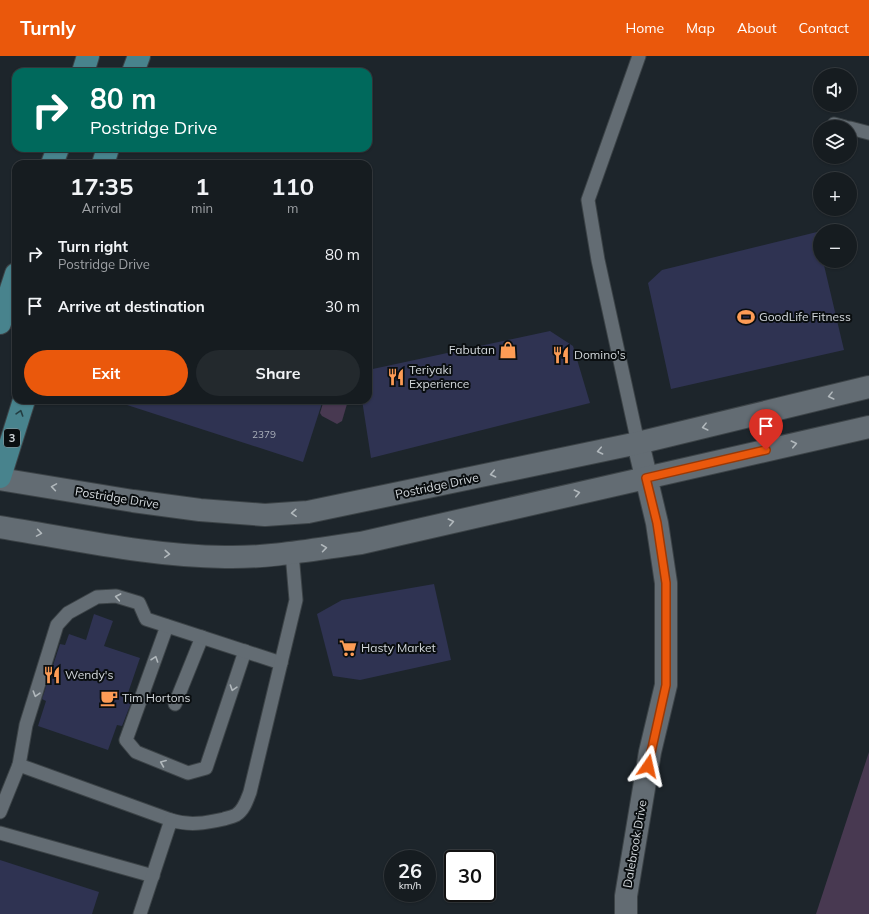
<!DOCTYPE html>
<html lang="en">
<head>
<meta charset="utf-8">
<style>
	body { margin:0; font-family:Mulish,sans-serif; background:#23292d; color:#f1f3f6; height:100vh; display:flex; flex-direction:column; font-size:15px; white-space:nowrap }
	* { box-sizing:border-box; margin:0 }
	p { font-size:13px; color:#9ea1a5 }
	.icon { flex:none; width:22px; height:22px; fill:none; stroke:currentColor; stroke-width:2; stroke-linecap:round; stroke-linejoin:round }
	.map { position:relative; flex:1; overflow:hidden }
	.side { position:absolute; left:12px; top:104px; width:360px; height:244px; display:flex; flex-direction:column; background:#161c20; border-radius:12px; box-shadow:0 1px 3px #0004,0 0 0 1px #353a3e }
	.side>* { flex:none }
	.hud { position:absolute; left:12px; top:12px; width:360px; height:84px; border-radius:12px; box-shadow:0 1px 3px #0004,0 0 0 1px #353a3e; background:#00695c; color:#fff; overflow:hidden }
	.fabs { position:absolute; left:813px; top:12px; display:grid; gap:8px }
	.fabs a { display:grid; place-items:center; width:44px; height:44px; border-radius:50%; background:#161c20; box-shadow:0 1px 3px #0004,0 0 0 1px #353a3e; font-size:20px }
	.speed { position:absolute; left:384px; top:794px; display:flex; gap:8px; font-size:20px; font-weight:700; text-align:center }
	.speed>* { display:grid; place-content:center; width:52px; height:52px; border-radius:50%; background:#161c20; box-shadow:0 1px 3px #0004,0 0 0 1px #353a3e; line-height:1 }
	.speed small { font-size:10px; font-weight:400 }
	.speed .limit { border:2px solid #111; border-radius:6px; background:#fff; color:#111 }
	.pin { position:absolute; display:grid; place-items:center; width:34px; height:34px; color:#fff; margin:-41px -17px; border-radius:50% 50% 50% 0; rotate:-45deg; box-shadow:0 0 4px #0007 }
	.pin .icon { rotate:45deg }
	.me { position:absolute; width:44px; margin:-22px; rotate:11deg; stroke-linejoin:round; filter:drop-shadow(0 0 3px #0008) }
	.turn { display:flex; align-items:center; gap:14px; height:84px; padding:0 12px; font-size:18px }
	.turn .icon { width:52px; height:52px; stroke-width:2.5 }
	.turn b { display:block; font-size:28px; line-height:34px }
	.eta { display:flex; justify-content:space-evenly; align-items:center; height:68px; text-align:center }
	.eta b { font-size:24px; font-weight:700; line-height:28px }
	.action { display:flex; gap:8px; margin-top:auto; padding:8px 12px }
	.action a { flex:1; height:46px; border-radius:24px; background:#ea580c; color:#fff; font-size:16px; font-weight:700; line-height:46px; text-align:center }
	.action a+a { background:#23292d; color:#f1f3f6 }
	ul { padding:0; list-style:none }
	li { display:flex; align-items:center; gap:12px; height:52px; padding:0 12px }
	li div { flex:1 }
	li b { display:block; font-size:15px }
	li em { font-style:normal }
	header { display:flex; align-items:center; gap:24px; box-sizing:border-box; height:56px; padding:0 20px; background:#ea580c; color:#fff }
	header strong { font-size:19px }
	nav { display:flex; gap:22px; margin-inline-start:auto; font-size:14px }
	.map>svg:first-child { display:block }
	.green { fill:#483951 }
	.building { fill:#2f3352 }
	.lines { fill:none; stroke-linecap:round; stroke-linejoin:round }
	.service-casing { stroke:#3c4347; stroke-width:15 }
	.minor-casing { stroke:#3c4347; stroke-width:24 }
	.tertiary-casing { stroke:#3c4347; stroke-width:24 }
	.primary-casing { stroke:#3c4347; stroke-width:24 }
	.service { stroke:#636c73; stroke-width:13 }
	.minor { stroke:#636c73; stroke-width:22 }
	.tertiary { stroke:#636c73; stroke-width:22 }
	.primary { stroke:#48838d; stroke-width:22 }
	.oneway { stroke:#b1b8bc }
	.oneway2 { stroke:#233d42 }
	.route-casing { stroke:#983908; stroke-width:10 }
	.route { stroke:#ea580c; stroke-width:7 }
	.labels { text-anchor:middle; stroke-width:4; stroke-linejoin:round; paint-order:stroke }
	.number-label { font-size:10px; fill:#aaafba }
	.shield { fill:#0a0e10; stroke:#979b9f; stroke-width:1 }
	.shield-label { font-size:11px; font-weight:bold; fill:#d3d8dc }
	.poi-label { font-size:12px; fill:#d3d8dc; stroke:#0a0e10; text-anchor:start }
	.street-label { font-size:12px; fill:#d3d8dc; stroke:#0a0e10 }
</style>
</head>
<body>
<header>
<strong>Turnly</strong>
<nav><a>Home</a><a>Map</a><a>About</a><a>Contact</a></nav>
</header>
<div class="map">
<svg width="869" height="858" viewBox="0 0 869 858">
	<rect width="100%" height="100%" fill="#1d252b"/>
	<g class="green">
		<path d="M324,344h22l1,4 -5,17 -5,3 -15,-8 -2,-3z"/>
		<path d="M869,696v162h-53z"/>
	</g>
	<g class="building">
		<path d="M817,176l3,15v14h3l21,89 -173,39 -23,-106 14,-13z"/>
		<path d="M550,275l23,15 17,57 -219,55 -9,-58h6v-30z"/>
		<path d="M125,344h198l-20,62 -179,-58z"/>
		<path d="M434,528l17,76 -91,20 -27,-4 -16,-62 25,-14z"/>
		<path d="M94,558l19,7 -9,25 36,12 -13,38 6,2 -11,28 -5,-1 -9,25 -70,-24 8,-25 -4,-2 18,-55 5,1 4,-11 17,6z"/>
		<path d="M0,804l99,32 -7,22h-92z"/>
	</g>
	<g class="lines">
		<g class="service-casing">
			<g id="service">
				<path d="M834,68l11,3"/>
				<path d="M850,72l19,5"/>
				<path d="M638,387l-40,-183 -10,-60 51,-144"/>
				<path d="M167,570l-41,114 10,12 52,21 18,-5 39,-117"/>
				<path d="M175,648l27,-67"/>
				<path d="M19,709l7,-40 31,-100 11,-12 29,-16 19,-1 23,7 7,16 135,44"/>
				<path d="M0,756l19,-47 152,55"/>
				<path d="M0,777l153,43"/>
				<path d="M140,858l31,-94c18,6 35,3 53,-1 3,-1 8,-2 12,-4 8,-5 11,-15 14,-23l46,-192 -4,-47"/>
			</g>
		</g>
		<g class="minor-casing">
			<path id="minor" d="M626,858v-18l24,-144 16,-67v-102l-9,-60 -19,-80"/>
		</g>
		<g class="tertiary-casing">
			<g id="tertiary">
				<path d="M0,423l133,22 67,9 65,5 43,-3 330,-69 231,-56"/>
				<path d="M0,471c75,12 148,29 225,30 46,1 91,-8 136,-14l508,-116"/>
			</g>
		</g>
		<g class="primary-casing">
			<g id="primary">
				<path d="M83,16l5,-16"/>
				<path d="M133,16l6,-16"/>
				<path d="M52,108l6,-16"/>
				<path d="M103,108l5,-16"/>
				<path d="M0,267l16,-49"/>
				<path d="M0,421l24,-77"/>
			</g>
		</g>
		<use href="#service" class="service"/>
		<use href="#minor" class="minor"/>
		<use href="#tertiary" class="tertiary"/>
		<use href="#primary" class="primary"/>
	</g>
	<defs><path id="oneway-chevron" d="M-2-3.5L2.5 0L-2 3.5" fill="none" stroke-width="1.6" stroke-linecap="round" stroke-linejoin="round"/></defs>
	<g class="oneway">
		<use href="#oneway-chevron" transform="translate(831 340) rotate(166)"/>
		<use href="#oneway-chevron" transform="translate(705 371) rotate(166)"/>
		<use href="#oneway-chevron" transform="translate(794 388) rotate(-13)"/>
		<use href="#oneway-chevron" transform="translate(600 395) rotate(168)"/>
		<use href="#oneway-chevron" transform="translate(493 418) rotate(168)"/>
		<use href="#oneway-chevron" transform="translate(54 431) rotate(-171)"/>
		<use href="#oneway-chevron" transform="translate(577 437) rotate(-13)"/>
		<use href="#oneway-chevron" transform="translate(294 457) rotate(177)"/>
		<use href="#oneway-chevron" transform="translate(451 466) rotate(-13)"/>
		<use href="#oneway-chevron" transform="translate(39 477) rotate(9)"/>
		<use href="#oneway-chevron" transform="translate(324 492) rotate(-8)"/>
		<use href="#oneway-chevron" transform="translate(167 498) rotate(4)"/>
		<use href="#oneway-chevron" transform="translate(118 541) rotate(-169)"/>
		<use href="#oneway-chevron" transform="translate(155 603) rotate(-71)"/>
		<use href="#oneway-chevron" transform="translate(233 632) rotate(108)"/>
		<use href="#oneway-chevron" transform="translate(36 638) rotate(107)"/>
		<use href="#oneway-chevron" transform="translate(163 707) rotate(-158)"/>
	</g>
	<use class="oneway2" href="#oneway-chevron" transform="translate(20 357) rotate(-72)"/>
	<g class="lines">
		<g class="route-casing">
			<path id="route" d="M648,710l18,-81v-102l-9,-60 -11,-45 120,-28"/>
		</g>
		<use href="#route" class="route"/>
	</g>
	<defs>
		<g id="stadium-bare" transform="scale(1.38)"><path d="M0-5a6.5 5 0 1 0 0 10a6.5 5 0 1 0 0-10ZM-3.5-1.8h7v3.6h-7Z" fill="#fd9c55" stroke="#0a0e10" stroke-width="2.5" paint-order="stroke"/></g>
		<g id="shop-bare" transform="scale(1.38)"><path d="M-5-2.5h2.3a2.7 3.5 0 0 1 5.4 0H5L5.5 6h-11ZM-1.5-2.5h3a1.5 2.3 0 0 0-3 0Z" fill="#fd9c55" stroke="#0a0e10" stroke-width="2.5" paint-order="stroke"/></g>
		<g id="restaurant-bare" transform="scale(1.38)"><path d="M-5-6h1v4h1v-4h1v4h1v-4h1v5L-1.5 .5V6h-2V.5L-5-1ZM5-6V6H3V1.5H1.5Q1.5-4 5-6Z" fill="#fd9c55" stroke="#0a0e10" stroke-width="2.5" paint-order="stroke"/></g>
		<g id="supermarket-bare" transform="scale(1.38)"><path d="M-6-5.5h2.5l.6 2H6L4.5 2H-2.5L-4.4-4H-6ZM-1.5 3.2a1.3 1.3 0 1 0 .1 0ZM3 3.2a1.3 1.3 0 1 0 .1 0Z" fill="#fd9c55" stroke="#0a0e10" stroke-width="2.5" paint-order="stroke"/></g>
		<g id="cafe-bare" transform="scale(1.38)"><path d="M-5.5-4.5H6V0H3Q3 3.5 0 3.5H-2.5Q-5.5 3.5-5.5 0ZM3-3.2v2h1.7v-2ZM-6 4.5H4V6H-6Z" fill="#fd9c55" stroke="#0a0e10" stroke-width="2.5" paint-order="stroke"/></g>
	</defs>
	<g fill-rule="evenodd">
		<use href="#stadium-bare" x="746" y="261"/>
		<use href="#shop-bare" x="508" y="294"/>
		<use href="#restaurant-bare" x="561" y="299"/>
		<use href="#restaurant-bare" x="396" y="321"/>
		<use href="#supermarket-bare" x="348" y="592"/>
		<use href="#restaurant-bare" x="52" y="619"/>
		<use href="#cafe-bare" x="109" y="642"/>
	</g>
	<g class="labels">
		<g class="number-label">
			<text x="264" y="382">2379</text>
		</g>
		<rect class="shield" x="4" y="373" width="16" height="18" rx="3"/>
		<g class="shield-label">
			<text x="12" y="386">3</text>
		</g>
		<g class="poi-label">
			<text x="759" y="265">GoodLife Fitness</text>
			<text x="495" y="298" text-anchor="end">Fabutan</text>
			<text x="574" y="303">Domino's</text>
			<text x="409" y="318">Teriyaki<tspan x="409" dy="14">Experience</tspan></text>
			<text x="361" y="596">Hasty Market</text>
			<text x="65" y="623">Wendy's</text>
			<text x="122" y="646">Tim Hortons</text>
		</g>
		<g class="street-label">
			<text transform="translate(437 430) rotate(-12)" y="4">Postridge Drive</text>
			<text transform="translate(117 442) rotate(9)" y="4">Postridge Drive</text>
			<text transform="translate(635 788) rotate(-80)" y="4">Dalebrook Drive</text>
		</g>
	</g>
</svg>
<div class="fabs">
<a><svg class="icon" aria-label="sound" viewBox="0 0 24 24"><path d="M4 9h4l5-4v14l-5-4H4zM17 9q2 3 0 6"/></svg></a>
<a><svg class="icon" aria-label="layers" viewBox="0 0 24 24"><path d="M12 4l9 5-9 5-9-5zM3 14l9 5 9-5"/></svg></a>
<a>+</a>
<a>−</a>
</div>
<div class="speed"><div>26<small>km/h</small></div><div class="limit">30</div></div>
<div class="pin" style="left:766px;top:394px;background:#d93025"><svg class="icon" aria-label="arrive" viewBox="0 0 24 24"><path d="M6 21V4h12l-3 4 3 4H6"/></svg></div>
<svg class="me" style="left:648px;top:710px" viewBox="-20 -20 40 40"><path d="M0-17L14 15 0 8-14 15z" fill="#ea580c" stroke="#fff" stroke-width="4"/></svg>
<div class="hud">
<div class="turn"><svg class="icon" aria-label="right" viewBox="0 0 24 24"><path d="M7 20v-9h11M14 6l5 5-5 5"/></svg><div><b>80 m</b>Postridge Drive</div></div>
</div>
<section class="side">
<div class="eta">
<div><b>17:35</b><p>Arrival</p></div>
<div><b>1</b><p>min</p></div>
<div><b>110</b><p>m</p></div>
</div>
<ul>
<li><svg class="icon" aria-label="right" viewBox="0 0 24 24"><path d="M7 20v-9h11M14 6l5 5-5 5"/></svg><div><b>Turn right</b><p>Postridge Drive</p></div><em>80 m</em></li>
<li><svg class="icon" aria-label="arrive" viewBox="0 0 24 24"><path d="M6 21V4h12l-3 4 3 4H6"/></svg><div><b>Arrive at destination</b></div><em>30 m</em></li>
</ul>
<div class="action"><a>Exit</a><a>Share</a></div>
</section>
</div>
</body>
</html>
